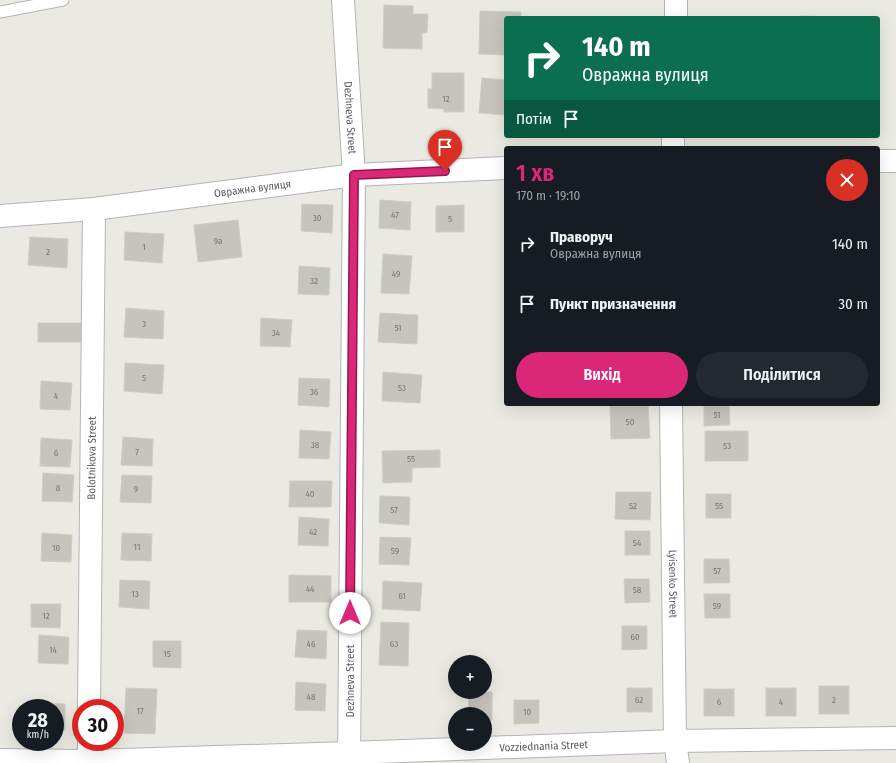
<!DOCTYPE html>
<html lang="uk">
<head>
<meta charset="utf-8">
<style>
	body { margin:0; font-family:"Fira Sans Condensed",sans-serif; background:#242831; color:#f1f3f6; height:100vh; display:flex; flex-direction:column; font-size:15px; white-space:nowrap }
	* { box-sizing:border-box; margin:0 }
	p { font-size:13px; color:#9ea1a6 }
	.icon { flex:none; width:22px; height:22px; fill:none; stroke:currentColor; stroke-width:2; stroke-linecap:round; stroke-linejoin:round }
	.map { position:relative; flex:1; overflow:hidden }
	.drawer { position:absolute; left:504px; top:146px; width:376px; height:260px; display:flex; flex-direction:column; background:#171b24; border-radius:4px; box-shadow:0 4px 16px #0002 }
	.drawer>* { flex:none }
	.top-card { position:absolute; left:504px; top:16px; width:376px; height:122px; border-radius:4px; box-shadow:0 4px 16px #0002; background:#0b6e4f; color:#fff; overflow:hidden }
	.fabs { position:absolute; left:448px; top:655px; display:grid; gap:8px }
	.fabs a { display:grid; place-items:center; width:44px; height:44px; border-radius:50%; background:#171b24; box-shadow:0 4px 16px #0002; font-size:20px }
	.speed { position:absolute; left:12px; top:699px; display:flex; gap:8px; font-size:20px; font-weight:700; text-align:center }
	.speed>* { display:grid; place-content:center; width:52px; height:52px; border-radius:50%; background:#171b24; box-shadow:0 4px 16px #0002; line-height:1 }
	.speed small { font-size:10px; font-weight:400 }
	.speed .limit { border:6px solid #d22; background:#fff; color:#111 }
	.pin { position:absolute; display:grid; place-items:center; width:34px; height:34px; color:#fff; margin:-41px -17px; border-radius:50% 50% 50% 0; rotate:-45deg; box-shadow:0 0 4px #0007 }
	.pin .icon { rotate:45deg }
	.me { position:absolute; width:44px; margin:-22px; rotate:0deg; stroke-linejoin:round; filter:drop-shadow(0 0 3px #0008) }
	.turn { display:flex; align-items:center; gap:14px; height:84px; padding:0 12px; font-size:18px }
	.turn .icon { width:52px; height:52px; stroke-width:2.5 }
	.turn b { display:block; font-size:28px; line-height:34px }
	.then { display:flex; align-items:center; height:38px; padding:0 12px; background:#0003; gap:8px; font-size:15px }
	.round { display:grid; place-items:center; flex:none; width:42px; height:42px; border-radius:21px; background:#242831 }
	.overview { display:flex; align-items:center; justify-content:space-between; height:68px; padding:0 12px }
	h1 { font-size:24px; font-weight:600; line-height:30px; color:#db2777 }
	.primary-button { display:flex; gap:8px; margin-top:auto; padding:8px 12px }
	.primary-button a { flex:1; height:46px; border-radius:24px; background:#db2777; color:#fff; font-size:16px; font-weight:600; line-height:46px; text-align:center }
	.primary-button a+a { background:#242831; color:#f1f3f6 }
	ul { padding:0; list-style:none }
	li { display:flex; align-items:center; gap:12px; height:60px; padding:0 12px }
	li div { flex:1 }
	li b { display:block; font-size:15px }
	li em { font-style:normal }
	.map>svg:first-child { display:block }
	.building { fill:#c7c4be; stroke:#cfccc1 }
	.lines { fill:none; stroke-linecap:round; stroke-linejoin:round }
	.lane-casing { stroke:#b2b4b8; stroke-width:13 }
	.street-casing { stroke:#b2b4b8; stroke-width:24 }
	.lane { stroke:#fff; stroke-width:11 }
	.street { stroke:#fff; stroke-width:22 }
	.route-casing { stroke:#8e194d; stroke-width:10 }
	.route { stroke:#db2777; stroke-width:7 }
	.labels { text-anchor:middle; stroke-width:4; stroke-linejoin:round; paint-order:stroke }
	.number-label { font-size:9px; fill:#757778 }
	.street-label { font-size:11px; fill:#5a5d61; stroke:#fff }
</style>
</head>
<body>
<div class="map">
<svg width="896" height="763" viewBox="0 0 896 763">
	<rect width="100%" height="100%" fill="#ebeae2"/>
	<g class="building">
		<path d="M384,5l29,1v8h15l-1,19h-5v16l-39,-1z"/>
		<path d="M480,11l41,1v6h-15v37l-27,-1z"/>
		<path d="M800,16l40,1v1h-40z"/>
		<path d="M432,73h32v39h-20v-3l-16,-1v-19h4z"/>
		<path d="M482,78l24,2v35l-27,-2z"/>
		<path d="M380,200l31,2 -1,28 -31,-2z"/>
		<path d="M302,204l31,1 -1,28 -31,-2z"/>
		<path d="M464,205v27h-28v-26z"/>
		<path d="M238,220l4,37 -44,5 -4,-37z"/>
		<path d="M125,232l39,2 -2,29 -38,-3z"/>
		<path d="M30,237l38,2 -1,29 -39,-3z"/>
		<path d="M383,254l29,2 -3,38 -28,-1z"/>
		<path d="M299,266l31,2 -1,27 -31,-1z"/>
		<path d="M126,308l38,3 -1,28 -39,-2z"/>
		<path d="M380,313l38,2 -1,29 -39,-2z"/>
		<path d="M261,318l31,2 -2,27 -30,-1z"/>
		<rect x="38" y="323" width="43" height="19"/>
		<path d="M125,363l39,2 -2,29 -38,-3z"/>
		<path d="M383,372l39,3 -2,28 -38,-2z"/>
		<path d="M299,378l31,1 -1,28 -31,-2z"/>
		<path d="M41,381l31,2 -2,27 -30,-1z"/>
		<path d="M704,404h25l1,21 -26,1z"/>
		<path d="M648,405l2,33 -39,1 -1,-33z"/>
		<path d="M300,430l31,2 -2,27 -30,-1z"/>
		<rect x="705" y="431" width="43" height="30"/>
		<path d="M123,437l30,2 -1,27 -31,-1z"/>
		<path d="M41,438l31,2 -2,27 -30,-1z"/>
		<path d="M440,450v17l-28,1v14l-29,1 -1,-32z"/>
		<path d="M43,473l31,2 -2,27 -30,-1z"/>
		<path d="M122,475l30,1 -1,27 -31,-1z"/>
		<path d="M290,481h42l-1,26h-42z"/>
		<path d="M616,492h35l-1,28 -35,-1z"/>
		<rect x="706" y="494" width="25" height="24"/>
		<path d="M380,496l30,1 -1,28 -30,-2z"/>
		<path d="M299,517l30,2 -1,27 -30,-1z"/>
		<rect x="625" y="531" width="25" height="24"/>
		<path d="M42,533l30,2 -1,27 -30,-1z"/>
		<path d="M122,533l30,1 -1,27 -30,-1z"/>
		<path d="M380,537l31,1 -2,27 -30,-1z"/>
		<path d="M704,559h25l1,24h-26z"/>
		<path d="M289,575l42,1v26h-42z"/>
		<path d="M624,579h25l1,23 -25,1z"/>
		<path d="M120,580l30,1 -1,28 -30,-2z"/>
		<path d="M383,581l39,2 -2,28 -38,-2z"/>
		<path d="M704,594h26v24h-25z"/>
		<path d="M31,604h30l-1,24 -29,-1z"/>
		<path d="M381,622l28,1 -1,43 -29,-1z"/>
		<path d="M622,626h25v23l-25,1z"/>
		<path d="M297,630l30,1 -1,28 -31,-2z"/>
		<path d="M39,635l30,2 -1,27 -30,-1z"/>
		<path d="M153,641h28v27l-28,-1z"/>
		<path d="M296,682l30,2 -1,27 -30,-1z"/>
		<rect x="819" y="686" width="30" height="28"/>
		<path d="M126,688l31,1 -2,45 -31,-1z"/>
		<rect x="627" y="688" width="25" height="24"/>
		<rect x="766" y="688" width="30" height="28"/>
		<rect x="704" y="689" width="30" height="27"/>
		<path d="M469,692h23v28h-7v-6h-17z"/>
		<path d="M514,700h25v23l-25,1z"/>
		<path d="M29,703l36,1v26l-10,-1v-21h-26z"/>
	</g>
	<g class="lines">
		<g class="lane-casing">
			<path id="lane" d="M0,12l63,-12"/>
		</g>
		<g class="street-casing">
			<g id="street">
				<path id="s1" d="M343,0l11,175 -5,588"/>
				<path d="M676,18v-18"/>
				<path d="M673,148v-12"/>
				<path d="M878,161h18"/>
				<path id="s2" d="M0,216l94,-7 260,-34 152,-7"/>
				<path id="s3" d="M671,404l4,337 3,22"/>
				<path id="s4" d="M89,708l5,-499"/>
				<path id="s5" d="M0,760l89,1 260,-8 326,-12 221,-3"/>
				<path d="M89,763v-21"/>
			</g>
		</g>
		<use href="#lane" class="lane"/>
		<use href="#street" class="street"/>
	</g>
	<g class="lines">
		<g class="route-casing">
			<path id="route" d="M350,613l4,-438 91,-4"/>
		</g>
		<use href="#route" class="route"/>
	</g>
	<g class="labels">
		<g class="number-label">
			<text x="446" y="102">12</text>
			<text x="395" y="218">47</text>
			<text x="317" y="221">30</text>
			<text x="450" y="222">5</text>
			<text x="218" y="244">9а</text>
			<text x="144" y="250">1</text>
			<text x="48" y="255">2</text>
			<text x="396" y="277">49</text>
			<text x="314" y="284">32</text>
			<text x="144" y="327">3</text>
			<text x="398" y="331">51</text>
			<text x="276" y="336">34</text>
			<text x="144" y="381">5</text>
			<text x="402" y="391">53</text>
			<text x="314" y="395">36</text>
			<text x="56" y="399">4</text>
			<text x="717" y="418">51</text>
			<text x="630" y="425">50</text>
			<text x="315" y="448">38</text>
			<text x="727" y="449">53</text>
			<text x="137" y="455">7</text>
			<text x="56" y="456">6</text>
			<text x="411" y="462">55</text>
			<text x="58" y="491">8</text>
			<text x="136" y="492">9</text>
			<text x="310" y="497">40</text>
			<text x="633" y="509">52</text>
			<text x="719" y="509">55</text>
			<text x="394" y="513">57</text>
			<text x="313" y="535">42</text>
			<text x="637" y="546">54</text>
			<text x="137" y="550">11</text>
			<text x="56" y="551">10</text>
			<text x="395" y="554">59</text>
			<text x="717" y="574">57</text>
			<text x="310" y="592">44</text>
			<text x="637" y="593">58</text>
			<text x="135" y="597">13</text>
			<text x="402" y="599">61</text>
			<text x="717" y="609">59</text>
			<text x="46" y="619">12</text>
			<text x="635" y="640">60</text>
			<text x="311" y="647">46</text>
			<text x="394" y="647">63</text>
			<text x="53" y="653">14</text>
			<text x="167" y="657">15</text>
			<text x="311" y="700">48</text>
			<text x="639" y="703">62</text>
			<text x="834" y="703">2</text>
			<text x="719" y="705">6</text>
			<text x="781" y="705">4</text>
			<text x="140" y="714">17</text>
			<text x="527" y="715">10</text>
		</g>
		<g class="street-label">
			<text dy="4" stroke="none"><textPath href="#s1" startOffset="118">Dezhneva Street</textPath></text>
			<text dy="4" stroke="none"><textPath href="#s2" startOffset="254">Овражна вулиця</textPath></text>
			<text dy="4" stroke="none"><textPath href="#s4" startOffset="250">Bolotnikova Street</textPath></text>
			<text dy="4" stroke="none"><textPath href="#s3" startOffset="180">Lyisenko Street</textPath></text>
			<text transform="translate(350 681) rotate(-90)" y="4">Dezhneva Street</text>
			<text dy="4" stroke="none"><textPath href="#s5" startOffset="544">Vozziednania Street</textPath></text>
		</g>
	</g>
</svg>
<div class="fabs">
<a>+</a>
<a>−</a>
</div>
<div class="speed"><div>28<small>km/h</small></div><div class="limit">30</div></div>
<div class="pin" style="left:445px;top:171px;background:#d93025"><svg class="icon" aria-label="arrive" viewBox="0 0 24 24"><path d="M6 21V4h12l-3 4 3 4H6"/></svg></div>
<svg class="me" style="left:350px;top:613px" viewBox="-20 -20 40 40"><circle r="19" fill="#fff"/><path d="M0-13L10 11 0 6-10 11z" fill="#db2777"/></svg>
<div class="top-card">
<div class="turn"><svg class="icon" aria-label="right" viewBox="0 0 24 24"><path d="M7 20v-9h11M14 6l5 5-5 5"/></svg><div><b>140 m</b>Овражна вулиця</div></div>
<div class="then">Потім<svg class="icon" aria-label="arrive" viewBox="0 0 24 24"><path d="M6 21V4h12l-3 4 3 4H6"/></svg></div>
</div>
<section class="drawer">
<div class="overview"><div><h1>1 хв</h1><p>170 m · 19:10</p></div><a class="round" style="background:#d93025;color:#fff"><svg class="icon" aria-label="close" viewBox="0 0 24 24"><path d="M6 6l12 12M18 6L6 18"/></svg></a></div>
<ul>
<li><svg class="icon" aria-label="right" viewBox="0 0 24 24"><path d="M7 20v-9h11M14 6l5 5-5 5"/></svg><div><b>Праворуч</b><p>Овражна вулиця</p></div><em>140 m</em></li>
<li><svg class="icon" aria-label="arrive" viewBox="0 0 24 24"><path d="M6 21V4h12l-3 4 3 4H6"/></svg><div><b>Пункт призначення</b></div><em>30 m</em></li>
</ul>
<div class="primary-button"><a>Вихід</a><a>Поділитися</a></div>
</section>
</div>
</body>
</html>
